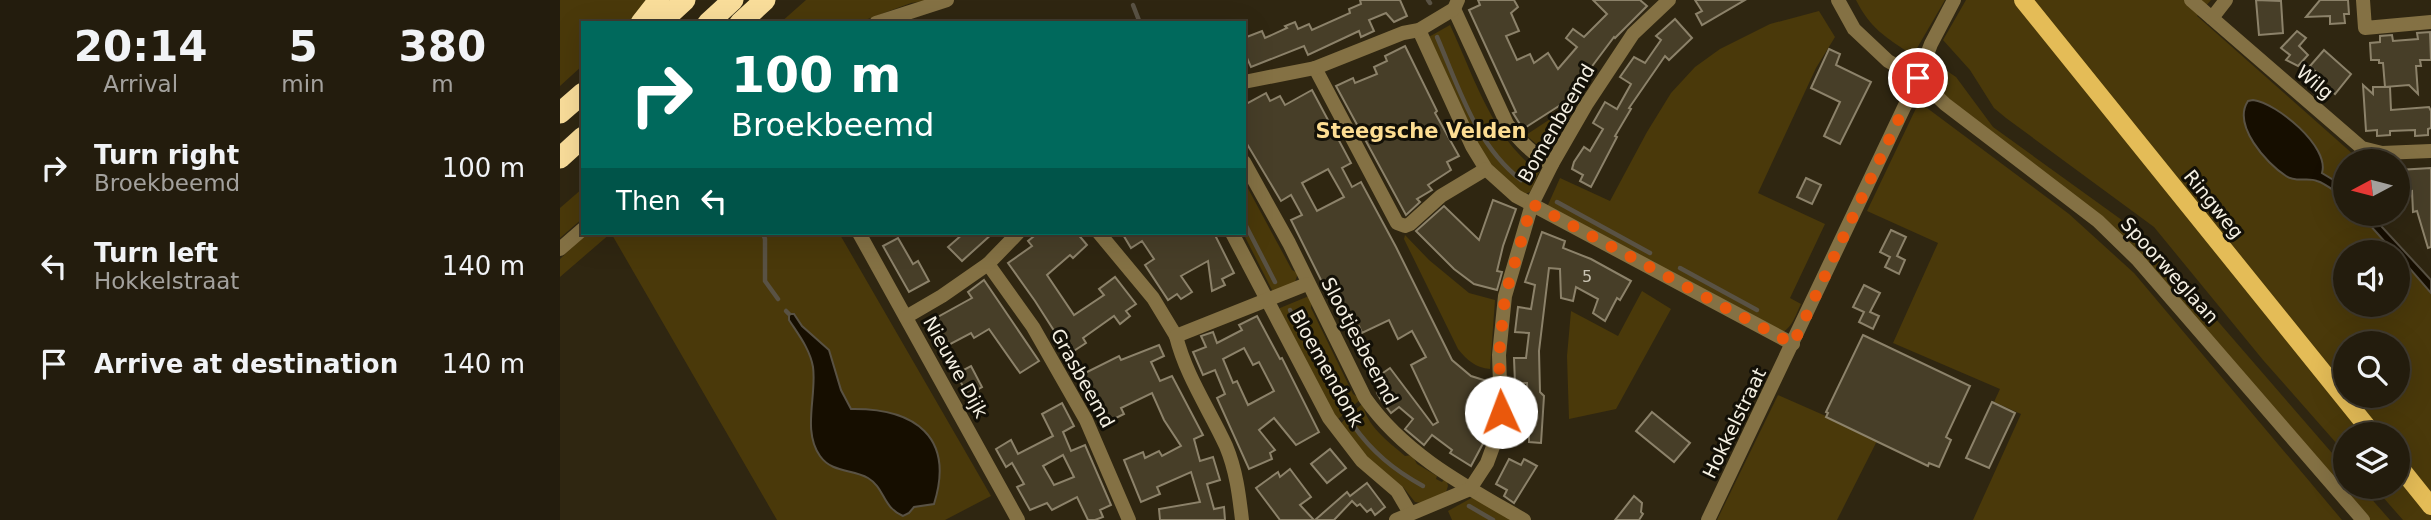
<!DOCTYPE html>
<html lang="en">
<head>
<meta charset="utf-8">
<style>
	body { margin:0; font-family:"DejaVu Sans",sans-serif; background:#2b2516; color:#f1f3f6; height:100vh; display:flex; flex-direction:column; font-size:26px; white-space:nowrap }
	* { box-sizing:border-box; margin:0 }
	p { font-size:23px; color:#a3a19d }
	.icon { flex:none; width:38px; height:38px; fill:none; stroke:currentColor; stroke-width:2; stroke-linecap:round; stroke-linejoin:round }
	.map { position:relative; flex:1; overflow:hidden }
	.sheet { display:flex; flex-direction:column; background:#231c0d; width:560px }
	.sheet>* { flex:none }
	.guide { position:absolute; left:21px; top:21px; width:665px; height:214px; border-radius:0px; box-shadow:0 7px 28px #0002,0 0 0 2px #403a2e; background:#00695c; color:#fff; overflow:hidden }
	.needle { width:46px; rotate:263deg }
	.controls { position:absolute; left:1773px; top:149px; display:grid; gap:14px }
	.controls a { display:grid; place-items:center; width:77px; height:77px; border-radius:50%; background:#231c0d; box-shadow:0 7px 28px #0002,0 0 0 2px #403a2e; font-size:35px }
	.pin { position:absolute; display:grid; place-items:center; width:60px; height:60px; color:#fff; margin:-30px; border:4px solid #fff; border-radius:50%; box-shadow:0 2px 7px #0007 }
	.me { position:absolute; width:77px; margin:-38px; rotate:358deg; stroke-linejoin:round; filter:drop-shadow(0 0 5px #0008) }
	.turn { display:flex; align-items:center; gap:24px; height:147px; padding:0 35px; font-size:32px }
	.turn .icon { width:91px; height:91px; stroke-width:2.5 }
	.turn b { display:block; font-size:49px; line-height:60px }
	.then { display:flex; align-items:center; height:66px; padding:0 35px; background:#0003; gap:14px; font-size:26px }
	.eta { display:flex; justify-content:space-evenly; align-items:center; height:119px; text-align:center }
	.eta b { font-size:42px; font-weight:600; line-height:49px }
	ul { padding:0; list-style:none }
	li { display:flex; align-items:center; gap:21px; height:98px; padding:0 35px }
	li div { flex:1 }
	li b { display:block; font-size:26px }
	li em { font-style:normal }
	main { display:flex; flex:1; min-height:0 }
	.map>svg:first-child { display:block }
	.green { fill:#4a390a; fill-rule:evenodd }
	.water { fill:#160e00; stroke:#595244; stroke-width:2 }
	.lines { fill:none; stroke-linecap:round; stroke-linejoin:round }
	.stream { stroke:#595244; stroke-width:4.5 }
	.building { fill:#473e28; stroke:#8c826a; stroke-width:2; fill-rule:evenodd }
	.minor { stroke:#847144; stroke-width:14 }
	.major { stroke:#e4bc57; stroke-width:18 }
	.highway { stroke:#f9dd9a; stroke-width:21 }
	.route { stroke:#ea580c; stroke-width:12; stroke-dasharray:0 21.6 }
	.labels { text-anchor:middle; stroke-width:6; stroke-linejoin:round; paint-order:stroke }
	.number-label { font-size:16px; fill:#cac4b4 }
	.street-label { font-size:19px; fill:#f5f0e3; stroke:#131007 }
	.neighbourhood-label { font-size:21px; font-weight:bold; fill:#fddd92; stroke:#131007 }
</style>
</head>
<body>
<main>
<section class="sheet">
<div class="eta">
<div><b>20:14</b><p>Arrival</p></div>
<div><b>5</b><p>min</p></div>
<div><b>380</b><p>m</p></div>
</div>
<ul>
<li><svg class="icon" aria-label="right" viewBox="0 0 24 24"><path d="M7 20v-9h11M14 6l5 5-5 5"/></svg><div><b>Turn right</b><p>Broekbeemd</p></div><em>100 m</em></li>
<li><svg class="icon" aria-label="left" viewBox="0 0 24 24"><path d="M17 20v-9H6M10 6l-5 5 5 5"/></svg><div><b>Turn left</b><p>Hokkelstraat</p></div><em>140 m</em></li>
<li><svg class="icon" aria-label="arrive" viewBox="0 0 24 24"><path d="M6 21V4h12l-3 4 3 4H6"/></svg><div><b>Arrive at destination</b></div><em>140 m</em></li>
</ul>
</section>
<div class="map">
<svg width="1871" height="520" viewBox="0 0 1871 520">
	<rect width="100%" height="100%" fill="#2f2611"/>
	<g class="green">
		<path d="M0,0h93l-25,23h-45v42l-23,21z"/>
		<path d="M246,0h125l-20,3 -54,20h-77z"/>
		<path d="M1296,0h89l-32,55c-27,-17 -43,-27 -57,-55z"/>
		<path d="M1406,0h245l-14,16 157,139 -2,6h-7v18l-5,5 5,12v18h18l68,73v233h-28l-29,-33 24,-1v-52h-53v19l-82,-93 -109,-133 -148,-109 -12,-10 -24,-38 -27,-30zM1785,252h53v52h-53zM1785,343h53v53h-53z"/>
		<path d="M1259,11l16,26 -19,31 -58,125 67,31 -35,74 11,6c-5,10 -8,22 -18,28l-236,-125 13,-29 50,23 37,-69 24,-39 24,-26 25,-18 50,-25z"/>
		<path d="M890,25c22,47 39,103 78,138l8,-1 6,4 -12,26 -5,2 -21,-14 -23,-28 -54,-114z"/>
		<path d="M1372,61l24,16 37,50 151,109 201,232v18l16,1 29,33h-24l-226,-263 -217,-180z"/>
		<path d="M1359,102l150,112 65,59 208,247h-369l48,-106 -27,-12 6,-13 -107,-46 45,-100 -71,-32z"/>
		<path d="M1010,106l2,3 -23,40h-7l-16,-14z"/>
		<path d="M684,181l48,89 6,3 -3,9 -22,10 -30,-59z"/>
		<path d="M23,188v30l-23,20v-30z"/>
		<path d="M27,233h252l152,263 -46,24h-168l-166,-287 -51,44v-18z"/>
		<path d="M845,235l24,25 40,33 26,7 -5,69c-14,-1 -23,-9 -32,-20l-54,-110z"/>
		<path d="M1082,291l29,18 -55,100 -47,10 -2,-63 4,-45 47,25z"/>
		<path d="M749,296l3,4 -1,8 42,86 8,5 -24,21 -57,-109v-3z"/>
		<path d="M1218,395l100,44 -41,81h-120z"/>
		<path d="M803,403c2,22 26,39 42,53l7,-1 5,9 20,12 -1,3 6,3 4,-5 2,9 -2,6 -24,11 -7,-1 -12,-15 -32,-25 -31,-38z"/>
		<path d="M915,496l39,24h-62l-4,-9z"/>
	</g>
	<g class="water">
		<path d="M1693,100c24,3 77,47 69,73l23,14v11c-9,-5 -18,-14 -28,-17 -9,-4 -21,2 -31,-5 -20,-13 -54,-51 -38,-75z"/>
		<path d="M1800,214h10l61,66v13l-33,-38v-3h-4z"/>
		<path d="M229,314h5l8,12 27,24 12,40 10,19c64,-1 104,28 83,95l-20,3 -5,6 -6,3c-21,-9 -18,-28 -35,-38 -16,-9 -36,-5 -48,-22 -18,-25 -3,-61 -7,-89 -3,-18 -15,-33 -24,-47z"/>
	</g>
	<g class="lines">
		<g class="stream">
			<path d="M868,0l2,3"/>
			<path d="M573,5l7,18"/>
			<path d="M877,37c22,51 39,108 84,143"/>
			<path d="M997,202l93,51"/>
			<path d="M684,222l31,60"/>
			<path d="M203,233l2,6v42l13,18"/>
			<path d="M1120,268l77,42"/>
			<path d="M730,310l51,97"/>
			<path d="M226,311l3,3"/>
			<path d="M793,425c19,27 41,45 70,61"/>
			<path d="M909,506l24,14"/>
		</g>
	</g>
	<g class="building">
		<path d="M800,0h40l7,16 -13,6 -8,-9 -17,7 5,11 -13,6 -2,-6 -51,24 -4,-9 -53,21 -4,-9 -3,1v-21l18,-7 3,7 22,-10 -2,-2 10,-4 3,7 11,-5 3,6 38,-17 -1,-4 12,-5z"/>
		<path d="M918,0h36l4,7 -7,6 8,18 -13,5 11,24 13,-6 4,9 14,-10 10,16 19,-22 -11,-9 7,-9 11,8 23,-23 -14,-14h47l7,6 -32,32 -1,-1 -36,48 1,2 -17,17 -39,25 -10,-16 3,-1 -47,-102 11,-5z"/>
		<path d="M1135,0h50l-43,25 -6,-11 6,-3z"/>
		<path d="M1696,0l25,1 2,32 -24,2z"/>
		<path d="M1760,0h28l1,14h-5l1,9 -15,1v-8l-24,1z"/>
		<path d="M1115,19l17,19 -23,22 -4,-4 -36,52 2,1 -16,27 2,1 -26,50 -11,-6 3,-6 -11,-6 2,-7 10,-15 6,4 13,-22 -10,-6 12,-21 12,7 14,-25 -11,-7 14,-20 11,6 16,-23 -5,-4z"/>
		<path d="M1737,31l9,7 -7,8 9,9 -10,11 -12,-6 4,-5 -9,-7z"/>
		<path d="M1870,32l1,28h-11l1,6h-5l2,28 -9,-9 -24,2 -2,-24h-4v-3h-8l-1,-17 10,-1v-6l12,-1 1,6 25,-2 -1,-6z"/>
		<path d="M845,46l32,65 -2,2 24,43 -12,6 4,8 -23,15 4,5 -15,9 3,3 -14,13 -70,-129 17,-8 2,5 22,-9 -3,-7 13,-6 -2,-5z"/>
		<path d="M1269,49l11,5 -4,11 35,17 -31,62 -16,-8 16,-34 -29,-14z"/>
		<path d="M1764,50l27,24 -16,20 -7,-6 -2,2 -12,-10 5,-5 -9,-9z"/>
		<path d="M1803,85l10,9v-7h17l1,23 38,-3 2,4v17l-3,1v6l-13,1v-6l-25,1v4l-13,1v-6l-11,1z"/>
		<path d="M752,90l39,73 -9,5 10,19 9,-5 35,65 56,113 19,16 19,6 -3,18 -5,-2 -9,29 14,9 -16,30 -21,-13 2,-3 -20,-15 -8,10 -19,-16 8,-10 -14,-12 -8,6 -10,-13 -4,-7 10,-8 -7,-10 10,-7 43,57 5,-3 -27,-57 15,-8 -14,-26 -14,8 -9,-19 -27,13 -3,-7 -12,6 -56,-112 11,-5 -11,-20 -10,6 -37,-62v-34l22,-12 4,8 10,-5 5,9zM768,169l16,28 -27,14 -15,-28z"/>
		<path d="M1871,168v79l-3,1 -11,-37 -4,1 -1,-21 -8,1v-4h-6v-18z"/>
		<path d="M1246,178l15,7 -9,19 -15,-7z"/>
		<path d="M933,200l23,9 -13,37 -6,25 5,1 -5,18 -23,-6 -20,-15 -38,-38 28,-25 35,34z"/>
		<path d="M1331,230l15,7 -9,19 8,4 -6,14 -14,-7 5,-10 -10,-5z"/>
		<path d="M982,232l23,9 -2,7 28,11 40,22 -11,19 -3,-2 -12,23 -12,-8 5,-14 -22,-12 -3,14 -12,-3 -1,-29 -11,-1 -10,83 1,41 4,4 -3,47 -12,-1v-7l-13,-1 2,-25 10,1 -1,-27h-12l-1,-25h12l3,-25 -14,-1 3,-25 13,2 4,-24 -10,-3z"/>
		<path d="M404,233h29l-31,28 -14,-14z"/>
		<path d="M478,233h39l10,12 -14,13 -3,-3 -23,20 27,40 30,-20 -5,-6 16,-12 21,27 -10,7 4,5 -10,8 -6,-8 -31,22 3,5 -17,11 -34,-53 -27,-38 24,-17 -4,-5z"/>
		<path d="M562,233h92l20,40 -12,6 3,6 -13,6 -4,-30 -27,15 11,16 -11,7 -4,-5 -9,6 -23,-35 9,-6 -12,-18 -11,7z"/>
		<path d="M338,238l15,26 5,-3 11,20 -20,11 -26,-46z"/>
		<path d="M424,280l55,81 -19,12 -31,-44 -15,9 -3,-5 -30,16 -14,-26 45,-25 -4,-6z"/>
		<path d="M1304,285l16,8 -10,19 9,4 -6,13 -14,-7 5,-10 -11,-5z"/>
		<path d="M697,316l23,43 2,-1 37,74 -23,13 -22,-27 -15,12 16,20 -5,3 2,6 -23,10 -32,-71 8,-4 -10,-24 -12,5 -10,-23 13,-5 -5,-11 12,-4 4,11 25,-13 -3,-5zM684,348l9,17 6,-3 15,29 -26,14 -11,-24 -4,2 -10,-24z"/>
		<path d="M1303,335l107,51 -24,51 5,3 -12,27 -10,-4 -1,3 -102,-49 2,-4 -2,-1z"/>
		<path d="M599,345l5,11 -13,6 9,19 12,-5 31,59 -9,4 6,22 13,-4 7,23 -13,4 7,25 10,-2 1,13h-65l-1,-11 41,-7 -9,-30 -34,15 3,7 -19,8 -17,-42 19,-8 2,6 14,-7 3,5 19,-10 -17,-26 -12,-27 -31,15 3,6 -18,9 -25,-48 38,-19 2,4z"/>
		<path d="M411,366l11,21 -14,8 -12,-21z"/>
		<path d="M1432,402l23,11 -26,55 -23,-10z"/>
		<path d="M502,403l12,23 -11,6 8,19 14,-6 26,60 -11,5 3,7 -8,3h-7l-11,-23 -25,13 -5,-7 -17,7 -13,-23 7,-3 -12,-21 -6,4 -10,-18 15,-9 7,14 35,-18 -11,-22zM503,455l11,22 -20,8 -11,-19z"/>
		<path d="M1092,412l38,31 -16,19 -38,-31z"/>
		<path d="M770,449l16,19 -19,15 -16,-19z"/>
		<path d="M949,459l12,6 3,-6 13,7 -23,37 -10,-7 3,-6 -11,-6z"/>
		<path d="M730,469l21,28 -11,8 14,15h-34l-24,-32 22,-16 2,5z"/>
		<path d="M807,483l18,24 -10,8 -4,-6 -4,3 -7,-8 -3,2 -5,-5 -18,19h-19l32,-28 3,4z"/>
		<path d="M1074,496l8,7 -1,9 2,2 -4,6h-24z"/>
	</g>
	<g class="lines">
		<g class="minor">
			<path d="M1278,0l16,29 34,32 30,17 27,26 153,117 39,38 226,261"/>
			<path d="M1631,0l171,148 20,5 49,-2"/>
			<path d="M1803,0l2,28 66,-6"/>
			<path d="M894,9l53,115c13,17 26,31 45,40"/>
			<path d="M1652,18l14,-18"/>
			<path d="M316,23l71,-23"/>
			<path d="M859,30l53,116 14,23 30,27 277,148"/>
			<path d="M755,68l82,155 8,3 5,-2 31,-28 45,-27"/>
			<path d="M684,82l71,-14 88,-35 16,-3 35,-21 4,-9"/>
			<path d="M684,162l45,81 76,155c40,57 100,88 159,122"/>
			<path d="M299,233l159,287"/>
			<path d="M539,233l54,65 23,38"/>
			<path d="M672,233l97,185 33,43 35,30 13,22"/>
			<path d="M0,249l23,-20"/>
			<path d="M428,264l45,63 53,93 43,100"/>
			<path d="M346,317l36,-21 46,-32 30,-31"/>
			<path d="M682,520c-3,-26 -6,-50 -16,-74 -17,-37 -40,-70 -50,-110l131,-52"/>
			<path d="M836,520l74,-31 17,-26 11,-30 3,-21 -2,-57 6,-59 27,-92 20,-40 34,-59 47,-71 36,-34"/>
			<path d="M1148,520l210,-442 13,-34 23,-44"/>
		</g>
		<g class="major">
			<path d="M1463,0l350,434"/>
			<path d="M1838,465l33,41"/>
		</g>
		<g class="highway">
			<path d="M81,23l18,-23"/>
			<path d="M100,23l25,-23"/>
			<path d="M148,23l25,-23"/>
			<path d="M180,23l25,-23"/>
			<path d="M0,113l23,-20"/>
			<path d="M0,158l23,-21"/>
		</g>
	</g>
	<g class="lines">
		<path class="route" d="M941,412l-2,-57 6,-59 27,-92 261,140 125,-266"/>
	</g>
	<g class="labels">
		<g class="number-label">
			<text x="1027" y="282">5</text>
		</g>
		<g class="street-label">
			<text transform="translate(1755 82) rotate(40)" y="7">Wilg</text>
			<text transform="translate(996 123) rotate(-60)" y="7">Bomenbeemd</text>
			<text transform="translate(1654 204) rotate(51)" y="7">Ringweg</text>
			<text transform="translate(1610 270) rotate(48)" y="7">Spoorweglaan</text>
			<text transform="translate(800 341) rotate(62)" y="7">Slootjesbeemd</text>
			<text transform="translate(396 367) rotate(61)" y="7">Nieuwe Dijk</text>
			<text transform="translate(767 368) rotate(61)" y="7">Bloemendonk</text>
			<text transform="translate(523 378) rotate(61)" y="7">Grasbeemd</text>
			<text transform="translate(1174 423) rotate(-64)" y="7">Hokkelstraat</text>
		</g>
		<g class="neighbourhood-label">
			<text x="861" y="138">Steegsche Velden</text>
		</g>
	</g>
</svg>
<div class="controls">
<a><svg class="needle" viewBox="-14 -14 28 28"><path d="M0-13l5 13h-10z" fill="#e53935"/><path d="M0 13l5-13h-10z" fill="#a3a19d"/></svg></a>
<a><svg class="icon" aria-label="sound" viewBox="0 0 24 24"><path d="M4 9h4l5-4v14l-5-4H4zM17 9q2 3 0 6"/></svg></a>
<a><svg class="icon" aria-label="search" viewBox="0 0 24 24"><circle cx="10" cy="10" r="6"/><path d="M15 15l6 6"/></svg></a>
<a><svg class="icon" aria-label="layers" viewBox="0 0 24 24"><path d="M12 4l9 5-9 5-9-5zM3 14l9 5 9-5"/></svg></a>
</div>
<div class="pin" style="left:1358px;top:78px;background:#d93025"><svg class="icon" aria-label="arrive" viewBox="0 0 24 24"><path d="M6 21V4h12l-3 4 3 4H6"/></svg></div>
<svg class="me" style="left:941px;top:412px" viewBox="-20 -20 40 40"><circle r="19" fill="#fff"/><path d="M0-13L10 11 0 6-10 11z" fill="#ea580c"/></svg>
<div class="guide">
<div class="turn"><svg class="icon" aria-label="right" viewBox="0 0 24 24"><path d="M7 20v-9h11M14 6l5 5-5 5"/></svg><div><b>100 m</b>Broekbeemd</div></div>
<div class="then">Then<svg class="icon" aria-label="left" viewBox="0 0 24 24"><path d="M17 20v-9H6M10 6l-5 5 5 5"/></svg></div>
</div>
</div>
</main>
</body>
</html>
